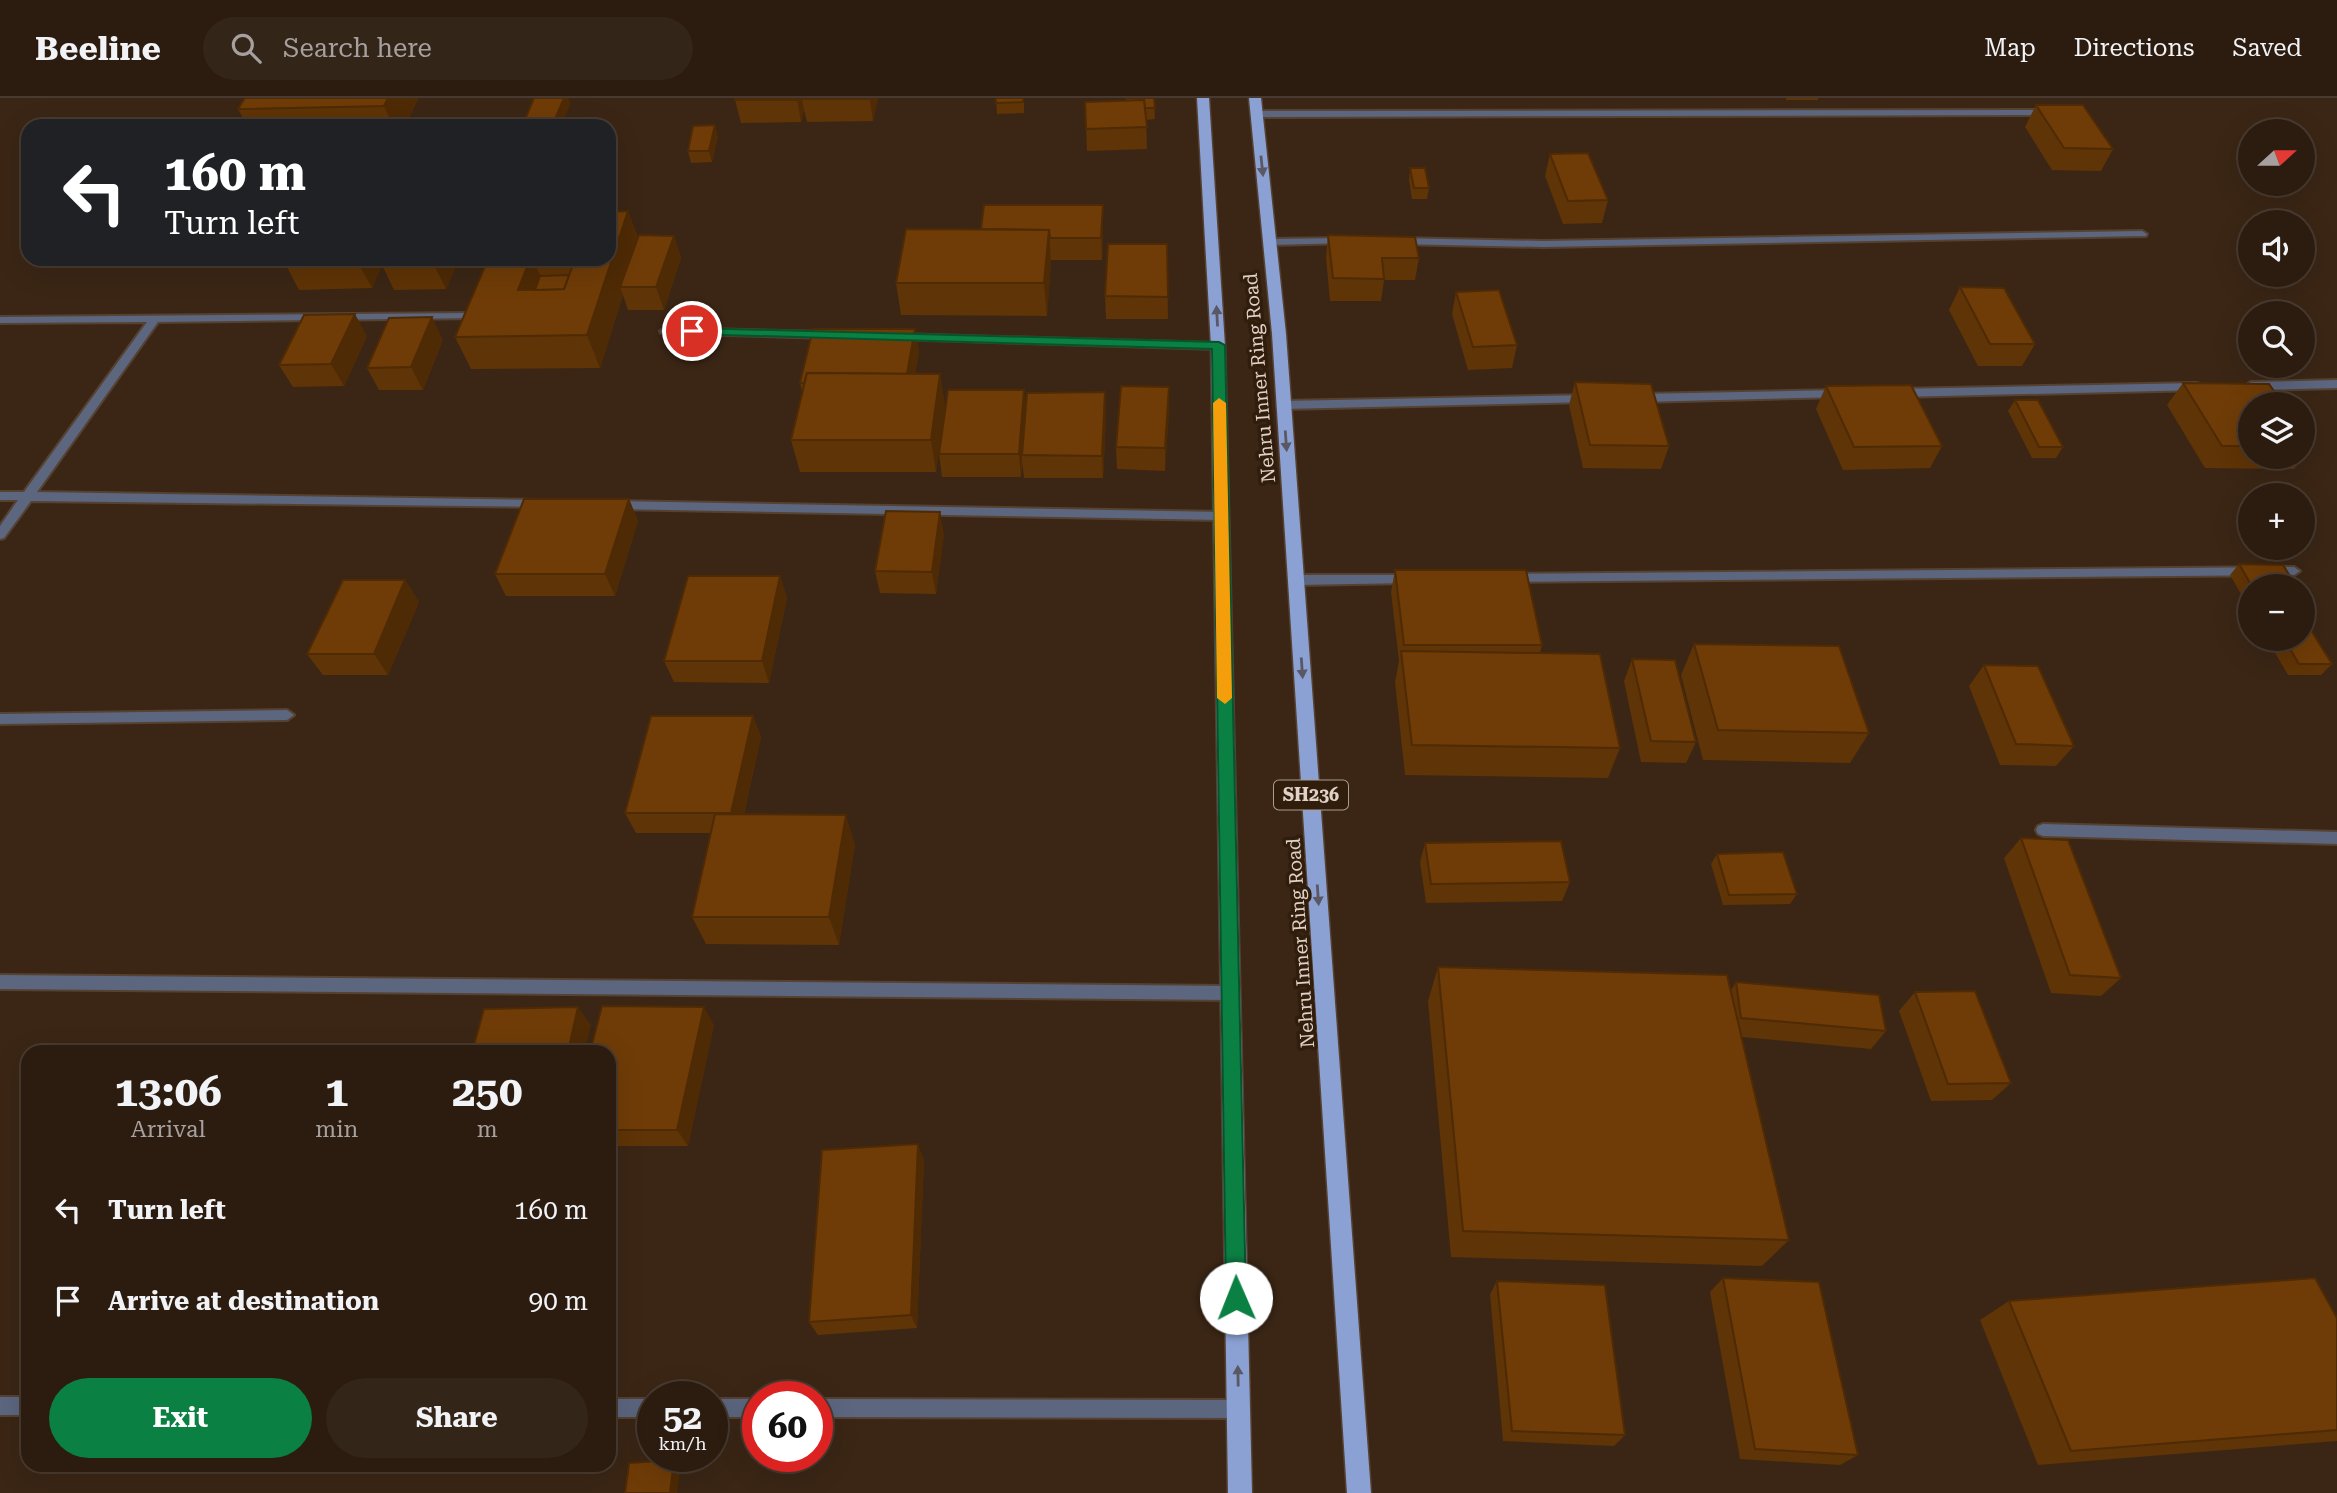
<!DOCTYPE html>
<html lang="en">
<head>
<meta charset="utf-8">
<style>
	body { margin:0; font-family:"Roboto Serif",serif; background:#342519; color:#f1f3f6; height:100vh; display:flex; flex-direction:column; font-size:26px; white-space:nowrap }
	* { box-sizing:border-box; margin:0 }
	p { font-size:23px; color:#a6a19f }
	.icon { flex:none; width:38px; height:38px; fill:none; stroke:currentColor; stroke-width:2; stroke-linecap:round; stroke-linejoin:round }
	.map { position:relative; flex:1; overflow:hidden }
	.drawer { position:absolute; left:21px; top:947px; width:595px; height:427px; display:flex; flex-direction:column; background:#2c1c10; border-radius:21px; box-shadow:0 7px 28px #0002,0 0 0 2px #483a30 }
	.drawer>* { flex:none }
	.banner { position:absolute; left:21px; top:21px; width:595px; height:147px; border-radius:21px; box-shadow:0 7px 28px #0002,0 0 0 2px #483a30; background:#202124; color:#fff; overflow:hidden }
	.needle { width:46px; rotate:69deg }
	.controls { position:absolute; left:2238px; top:21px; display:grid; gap:14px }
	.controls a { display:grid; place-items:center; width:77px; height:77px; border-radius:50%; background:#2c1c10; box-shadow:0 7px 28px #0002,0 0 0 2px #483a30; font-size:35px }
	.speed { position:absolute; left:637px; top:1283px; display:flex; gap:14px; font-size:35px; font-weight:700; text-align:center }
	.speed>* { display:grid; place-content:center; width:91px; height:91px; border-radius:50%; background:#2c1c10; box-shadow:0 7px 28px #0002,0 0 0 2px #483a30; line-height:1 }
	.speed small { font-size:18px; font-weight:400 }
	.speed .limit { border:10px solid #d22; background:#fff; color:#111 }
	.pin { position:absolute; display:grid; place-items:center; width:60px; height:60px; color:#fff; margin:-30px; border:4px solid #fff; border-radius:50%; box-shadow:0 2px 7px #0007 }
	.me { position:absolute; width:77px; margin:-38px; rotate:359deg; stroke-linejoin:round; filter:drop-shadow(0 0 5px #0008) }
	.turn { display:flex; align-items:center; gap:24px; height:147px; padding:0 28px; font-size:32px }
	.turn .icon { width:91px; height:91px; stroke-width:2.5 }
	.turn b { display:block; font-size:49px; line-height:60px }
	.eta { display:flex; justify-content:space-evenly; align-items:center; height:119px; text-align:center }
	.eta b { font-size:42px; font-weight:700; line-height:49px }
	.cta { display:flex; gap:14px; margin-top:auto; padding:14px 28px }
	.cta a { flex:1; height:80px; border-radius:42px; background:#0b8043; color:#fff; font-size:28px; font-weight:700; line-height:80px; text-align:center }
	.cta a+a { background:#342519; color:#f1f3f6 }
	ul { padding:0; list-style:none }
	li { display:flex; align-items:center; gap:21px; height:91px; padding:0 28px }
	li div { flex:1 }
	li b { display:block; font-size:26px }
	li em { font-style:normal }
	header { display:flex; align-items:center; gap:42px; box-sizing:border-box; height:98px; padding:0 35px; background:#2c1c10; border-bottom:2px solid #483a30 }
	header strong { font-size:33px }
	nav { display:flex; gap:38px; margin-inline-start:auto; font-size:24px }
	.search { width:490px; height:63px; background:#342519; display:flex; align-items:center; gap:18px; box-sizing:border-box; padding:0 24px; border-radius:38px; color:#a6a19f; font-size:26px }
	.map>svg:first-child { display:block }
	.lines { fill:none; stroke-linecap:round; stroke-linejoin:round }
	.street-casing { stroke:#554232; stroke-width:4 }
	.primary-casing { stroke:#554232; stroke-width:3 }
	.street { fill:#5c667f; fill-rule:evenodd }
	.primary { fill:#8ba0d3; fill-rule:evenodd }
	.wall { fill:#5f3406 }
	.shaded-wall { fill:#4e2a05 }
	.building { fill:#6f3c07; stroke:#4e2a05; stroke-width:2 }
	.oneway { fill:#5a5865 }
	.route { fill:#0b8043; stroke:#07532c; stroke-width:2 }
	.slow { fill:#f59e0b }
	.labels { text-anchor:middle; stroke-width:7; stroke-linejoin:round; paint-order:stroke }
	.shield { fill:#311d0b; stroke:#ac9c8f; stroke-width:2 }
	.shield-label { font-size:18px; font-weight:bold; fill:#e0d2c8 }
	.street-label { font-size:19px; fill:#e0d2c8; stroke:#311d0b }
</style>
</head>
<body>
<header>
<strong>Beeline</strong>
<div class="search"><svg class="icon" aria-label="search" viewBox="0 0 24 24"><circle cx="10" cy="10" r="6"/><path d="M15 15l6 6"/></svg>Search here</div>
<nav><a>Map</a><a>Directions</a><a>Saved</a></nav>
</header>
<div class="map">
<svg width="2337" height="1395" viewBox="0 0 2337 1395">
	<rect width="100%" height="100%" fill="#3b2615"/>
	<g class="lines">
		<g class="street-casing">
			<g id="street">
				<path d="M2050,12l3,1v4l-796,2 -5,-3 5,-3z"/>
				<path d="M2142,133l5,3 -1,2 -603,11 -146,-3 -5,-3 5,-3 146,3z"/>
				<path d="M1345,140l4,1v4l-80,2 -5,-3 5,-3z"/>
				<path d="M474,215l5,3 -1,2 -320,4 -121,170 504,8 4,1v6l-514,-6 -27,37 -4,1v-13l18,-26h-18v-8h24l123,-170 -147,1v-6z"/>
				<path d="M665,230l163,4 5,3 -5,3 -167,-5 -1,-2z"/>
				<path d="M897,236l321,9 5,3 -5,3 -325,-10v-4z"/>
				<path d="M2337,282v8l-86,2 -6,-4 6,-4z"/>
				<path d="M2196,285l4,1v6l-303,7 -6,-4 6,-4z"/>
				<path d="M1839,292l6,4 -2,3 -204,5 -6,-4 6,-4z"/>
				<path d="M1587,297l4,1v6l-308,7 -6,-4 6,-4z"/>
				<path d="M614,403l607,11 6,4 -6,4 -607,-11 -6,-4z"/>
				<path d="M2294,469l6,4 -6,4 -786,7 -6,-4 6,-4z"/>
				<path d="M1296,477h115l6,4 -6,4 -115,2 -6,-5z"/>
				<path d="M287,612l7,5 -7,5 -287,4v-10z"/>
				<path d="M2043,726l294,8v12l-294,-8 -5,-2 -2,-4 2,-4z"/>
				<path d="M0,877l1230,11 5,2 3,5 -3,5 -5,2 -1230,-11z"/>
				<rect x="0" y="1299" width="28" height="18"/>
				<rect x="609" y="1301" width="44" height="18"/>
				<rect x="712" y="1301" width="46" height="18"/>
				<path d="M817,1301l421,1 6,3 3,6 -3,6 -6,3 -421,-1z"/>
			</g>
		</g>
		<g class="primary-casing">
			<g id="primary">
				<path d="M1197,0h12l16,248 27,1147h-24l-17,-1147z"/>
				<path d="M1249,0h12l25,236 85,1159h-24l-75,-1159z"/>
			</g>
		</g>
		<use href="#street" class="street"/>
		<use href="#primary" class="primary"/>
	</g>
	<g class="wall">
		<path d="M534,0h34l2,6 -9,22h-38v-2z"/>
		<path d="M736,0h142l-5,23 -66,1 -3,-12 -3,12 -60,1 -6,-23z"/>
		<path d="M996,0h28v15l-27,1z"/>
		<path d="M1125,0h29l1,21 -9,1 1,29 -60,2 -2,-49 41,-1z"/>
		<rect x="1786" y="0" width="32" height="2"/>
		<path d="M418,1l-13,27h-158l-9,-17z"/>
		<path d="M2036,7l77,44 -12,22 -49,-1 -27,-43z"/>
		<path d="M718,38l-6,26 -21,1 -3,-12z"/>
		<path d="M1550,56l58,46 -6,23 -39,1 -18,-48z"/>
		<path d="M1410,70l19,20 -2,11h-15l-3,-19z"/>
		<path d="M628,113l10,28 36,-3 7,22 -17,52h-36l-5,-15 -23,73 -129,1 -16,-32 33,-78h121z"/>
		<path d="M1103,130l-1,32h-51l-4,56 -146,-1 -5,-32 85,-54z"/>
		<path d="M1328,137l91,23 -4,22h-31l-3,21h-51l-4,-43z"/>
		<path d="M1167,146l1,75h-62l-1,-23z"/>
		<path d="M291,161h88l3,7 -10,22 -73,2 -12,-23z"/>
		<path d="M459,161l-13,30 -52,1 -11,-23z"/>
		<path d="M1960,189l75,57 -13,22h-44l-29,-56z"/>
		<path d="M1456,194l61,53 -5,23 -44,2 -16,-56z"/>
		<path d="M915,231l4,23 -4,22h25l5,33 -9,65h-136l-9,-32 11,-48 -2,-9z"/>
		<path d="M367,238l-23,50 -51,1 -14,-22z"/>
		<path d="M443,242l-20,50h-44l-12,-22z"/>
		<path d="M1575,284l94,64 -8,23 -78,-1 -14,-63z"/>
		<path d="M2183,285l67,21v53h53v-24l9,14 -18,22 -89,-1 -38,-63z"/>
		<path d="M1826,288l116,60 -12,22 -87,2 -27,-61z"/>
		<path d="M2015,302l48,47 -7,11h-24l-24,-47z"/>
		<path d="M1026,308l80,9 -3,63h-79l-2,-16 -1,15h-79l-3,-23z"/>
		<path d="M1169,311l-4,62 -48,-2 -1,-22z"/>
		<path d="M629,401l9,22 -23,75h-109l-11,-22z"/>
		<path d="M944,436l-8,60 -56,-1 -5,-22z"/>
		<path d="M2239,466l56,20 -3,2h-42v8h-9l-11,-19z"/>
		<path d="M1395,472l147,75 -2,8 80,95 -12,30 -203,-3 -10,-93 4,-21 -8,-69z"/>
		<path d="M780,478l7,22 -18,85 -95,-1 -10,-21z"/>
		<path d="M405,482l14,22 -31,73h-65l-16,-21z"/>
		<path d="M2250,501v12l-4,-7z"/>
		<path d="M2267,541h36l29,25 -11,11h-33z"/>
		<path d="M1694,546l175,89 -19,30 -147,-3 -22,-85z"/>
		<path d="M1632,561l64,83 -10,21 -45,-1 -17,-81z"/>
		<path d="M1984,567l90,81 -18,20 -56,-1 -31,-79z"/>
		<path d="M753,618l8,21 -17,77 111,30 -16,101 -133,-1 -14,-27 19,-84h-75l-11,-20z"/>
		<path d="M2021,740l100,140 -20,18 -50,-3 -47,-135z"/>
		<path d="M1425,745l145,39 -8,19 -136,2 -6,-41z"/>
		<path d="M1717,756l80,40 -7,10 -67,1 -12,-41z"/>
		<path d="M1438,869l293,23 5,-8 150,49 -15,18 -129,-12 47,203 -27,26 -311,-9 -23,-256z"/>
		<path d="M1915,894l96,91 -19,17 -61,1 -32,-90z"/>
		<path d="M714,927l-26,121h-79v-94z"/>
		<path d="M924,1062l-7,168 -99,7 -9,-13z"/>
		<path d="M1723,1180l135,177 -18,10 -100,-6 -30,-167z"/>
		<path d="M1497,1183l128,154 -11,11 -111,-5 -13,-147z"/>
		<path d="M2009,1203l328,17v123l-299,24 -58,-145z"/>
	</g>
	<g class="shaded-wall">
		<path d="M388,0h30l-13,28h-12l-9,-20z"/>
		<path d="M564,0h4l2,6 -9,22h-7l-1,-2z"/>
		<path d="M797,0h10l-5,1 2,11 -3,12z"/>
		<path d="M870,0h8l-5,23 -3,-22z"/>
		<path d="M715,27l3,11 -6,26 -3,-11z"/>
		<path d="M1103,107v23l-1,32 -1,-22z"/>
		<path d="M628,113l11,33 -19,43 3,8 -23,73 -13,-33z"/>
		<path d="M1049,132l2,32 -4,54 -3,-33z"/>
		<path d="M674,138l7,22 -17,52 -8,-23z"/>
		<path d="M361,161h18l3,7 -10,22 -12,-22z"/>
		<path d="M439,161h20l-13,30 -11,-22z"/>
		<path d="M530,161h3l12,28 -9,24 -18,-21z"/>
		<path d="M355,216l12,22 -23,50 -13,-22z"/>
		<path d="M432,219l11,23 -20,50 -12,-23z"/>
		<path d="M915,231l4,23 -9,54 -4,-23z"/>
		<path d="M940,276l5,33 -9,65 -5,-32z"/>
		<path d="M1169,289v22l-4,62v-23z"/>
		<path d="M1024,292l3,23 -5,42v7l-1,15 -2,-23z"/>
		<path d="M1105,294l1,23 -3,63 -1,-22z"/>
		<path d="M629,401l9,22 -23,75 -10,-22z"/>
		<path d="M940,414l4,22 -8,60 -4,-22z"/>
		<path d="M780,478l7,22 -18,85 -7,-22z"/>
		<path d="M405,482l14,22 -31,73 -14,-21z"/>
		<path d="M753,618l8,21 -22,97 -8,-21z"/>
		<path d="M846,717l9,29 -16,101 -10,-28z"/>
		<path d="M578,909l13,18 -6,27h-17z"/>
		<path d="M704,909l10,18 -26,121 -11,-16z"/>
		<path d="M918,1046l6,16 -7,168 -6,-13z"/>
		<path d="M674,1362l7,5 -4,28h-7z"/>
	</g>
	<g class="building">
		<path d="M245,0h143l-4,8 -146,3z"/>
		<path d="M534,0h30l-11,26h-30z"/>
		<path d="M736,0h61v2h-62z"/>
		<rect x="802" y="0" width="68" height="1"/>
		<path d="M996,0h27v4l-27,1z"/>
		<path d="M1126,0h28l1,10h-10l-1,-8 -18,1z"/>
		<path d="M1144,2l3,27 -61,2 -1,-27z"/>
		<path d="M2036,7h47l30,44 -49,-1z"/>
		<path d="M715,27l-6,26h-21l5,-25z"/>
		<path d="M1588,55l20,47 -40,1 -18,-47z"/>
		<path d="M1410,70h15l4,20h-15z"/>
		<path d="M984,107h119l-2,33h-51l-1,-8 -68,-1z"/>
		<path d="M628,113l-41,124 -132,2 33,-78h42l-12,31 46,-1 11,-30h34v-47z"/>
		<path d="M906,131l143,1 -5,53h-148z"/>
		<path d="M639,137l35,1 -18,51h-36z"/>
		<path d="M1328,137l87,2 4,21h-37l2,21 -51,-1z"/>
		<path d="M1108,146h59l1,53 -63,-1z"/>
		<path d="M291,161h73l-4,7 -73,1z"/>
		<path d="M387,161h52l-4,8h-52z"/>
		<path d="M569,177l-5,14 -29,1 5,-14z"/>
		<path d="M1960,189l44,1 31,56h-45z"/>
		<path d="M1499,192l18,55 -44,2 -17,-55z"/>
		<path d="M355,216l-24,50 -52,1 25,-50z"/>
		<path d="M432,219l-21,50 -44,1 22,-50z"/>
		<path d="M813,231h102l-8,45 -100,-1 -3,10h-4z"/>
		<path d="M807,275l133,1 -9,66h-140z"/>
		<path d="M1575,284l76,2 18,62 -79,-1z"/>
		<path d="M2183,285l86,1 14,20h-33v42h-28z"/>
		<path d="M1911,287l31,61 -88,1 -28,-61z"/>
		<path d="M1121,288l48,1 -4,61 -49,-1z"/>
		<path d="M948,292h76l-5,64h-80z"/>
		<path d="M1105,294l-3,64 -80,-1 5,-62z"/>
		<path d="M2015,302h23l25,47h-24z"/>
		<path d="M2303,335l9,14h-9z"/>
		<path d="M524,401h105l-24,75h-110z"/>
		<path d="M886,413l54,1 -8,60 -57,-1z"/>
		<path d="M2239,466l44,1 12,19 -45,-1z"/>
		<path d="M1395,472h131l16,75h-138z"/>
		<path d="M688,478h92l-18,85h-98z"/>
		<path d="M343,482h62l-31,74h-67z"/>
		<path d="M2303,519l29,47h-33l-15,-25h19z"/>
		<path d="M1694,546l145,2 30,87 -151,-3z"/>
		<path d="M1401,553l199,3 20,94 -208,-3z"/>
		<path d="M1632,561l43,1 21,82 -45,-1z"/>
		<path d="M1984,567l54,1 36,80 -58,-2z"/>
		<path d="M651,618h102l-22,97h-106z"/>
		<path d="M715,716l131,1 -17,102h-137z"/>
		<path d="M2021,740l47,2 53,138 -51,-3z"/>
		<path d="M1561,743l9,41 -139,2 -6,-41z"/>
		<path d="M1783,754l14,42 -68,1 -12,-41z"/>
		<path d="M1438,869l289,8 62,265 -326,-9z"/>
		<path d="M1736,884l143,13 7,36 -145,-13z"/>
		<path d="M1975,893l36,92 -63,1 -33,-92z"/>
		<path d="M602,908l102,1 -27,123h-68v-78h-19z"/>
		<path d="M578,909l-10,45h-96l12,-43z"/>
		<path d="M918,1046l-7,171 -102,7 13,-172z"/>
		<path d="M1723,1180l96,4 39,173 -103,-6z"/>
		<path d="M2315,1180l22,40v112l-266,21 -62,-150z"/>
		<path d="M1497,1183l108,4 20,150 -113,-4z"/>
		<path d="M674,1362l-4,33h-45l4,-30z"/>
	</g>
	<defs><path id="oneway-solid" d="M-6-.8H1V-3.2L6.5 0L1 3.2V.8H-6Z" transform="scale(1.75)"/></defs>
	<g class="oneway">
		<use href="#oneway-solid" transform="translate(1262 68) rotate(84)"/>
		<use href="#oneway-solid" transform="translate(1217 218) rotate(-93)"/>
		<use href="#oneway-solid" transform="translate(1286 343) rotate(86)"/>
		<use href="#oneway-solid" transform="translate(1302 570) rotate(86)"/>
		<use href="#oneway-solid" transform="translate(1318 797) rotate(86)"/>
		<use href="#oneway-solid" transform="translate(1238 1278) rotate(-91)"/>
	</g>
	<path class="route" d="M692,230l527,14 6,3 21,953 -3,7 -7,3 -7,-3 -3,-7 -14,-949 -524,-15 -2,-3z"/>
	<path class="slow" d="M1219,300l7,5 6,295 -7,6 -8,-6 -4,-295z"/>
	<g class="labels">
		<rect class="shield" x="1274" y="682.5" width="74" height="29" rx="5"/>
		<g class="shield-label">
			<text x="1311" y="703">SH236</text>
		</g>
		<g class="street-label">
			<text transform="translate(1259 280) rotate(-95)" y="7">Nehru Inner Ring Road</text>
			<text transform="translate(1300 845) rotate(-94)" y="7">Nehru Inner Ring Road</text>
		</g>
	</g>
</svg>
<div class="controls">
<a><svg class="needle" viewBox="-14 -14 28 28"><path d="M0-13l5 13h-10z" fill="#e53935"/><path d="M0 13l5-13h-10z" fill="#a6a19f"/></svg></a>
<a><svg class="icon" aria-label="sound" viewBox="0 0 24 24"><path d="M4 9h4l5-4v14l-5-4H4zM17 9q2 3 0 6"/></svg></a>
<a><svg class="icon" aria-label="search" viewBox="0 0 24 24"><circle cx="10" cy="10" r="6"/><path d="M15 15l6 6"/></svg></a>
<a><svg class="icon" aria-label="layers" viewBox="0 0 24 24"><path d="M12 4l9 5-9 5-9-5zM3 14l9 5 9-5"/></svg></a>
<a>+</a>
<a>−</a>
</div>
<div class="speed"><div>52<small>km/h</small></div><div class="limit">60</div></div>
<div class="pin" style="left:692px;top:233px;background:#d93025"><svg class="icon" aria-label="arrive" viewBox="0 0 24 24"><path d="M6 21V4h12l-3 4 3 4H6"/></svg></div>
<svg class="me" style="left:1236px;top:1200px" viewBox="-20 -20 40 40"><circle r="19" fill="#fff"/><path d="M0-13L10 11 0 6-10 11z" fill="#0b8043"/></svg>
<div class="banner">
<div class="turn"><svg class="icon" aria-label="left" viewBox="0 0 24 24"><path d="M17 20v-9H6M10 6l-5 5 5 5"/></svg><div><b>160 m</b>Turn left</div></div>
</div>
<section class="drawer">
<div class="eta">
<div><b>13:06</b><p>Arrival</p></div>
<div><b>1</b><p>min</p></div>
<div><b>250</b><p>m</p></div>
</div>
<ul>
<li><svg class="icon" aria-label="left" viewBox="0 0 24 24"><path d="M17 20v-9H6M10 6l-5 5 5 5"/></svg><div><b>Turn left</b></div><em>160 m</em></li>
<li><svg class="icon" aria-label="arrive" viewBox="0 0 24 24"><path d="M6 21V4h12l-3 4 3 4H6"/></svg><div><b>Arrive at destination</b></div><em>90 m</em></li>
</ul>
<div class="cta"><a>Exit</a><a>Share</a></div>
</section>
</div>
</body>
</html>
